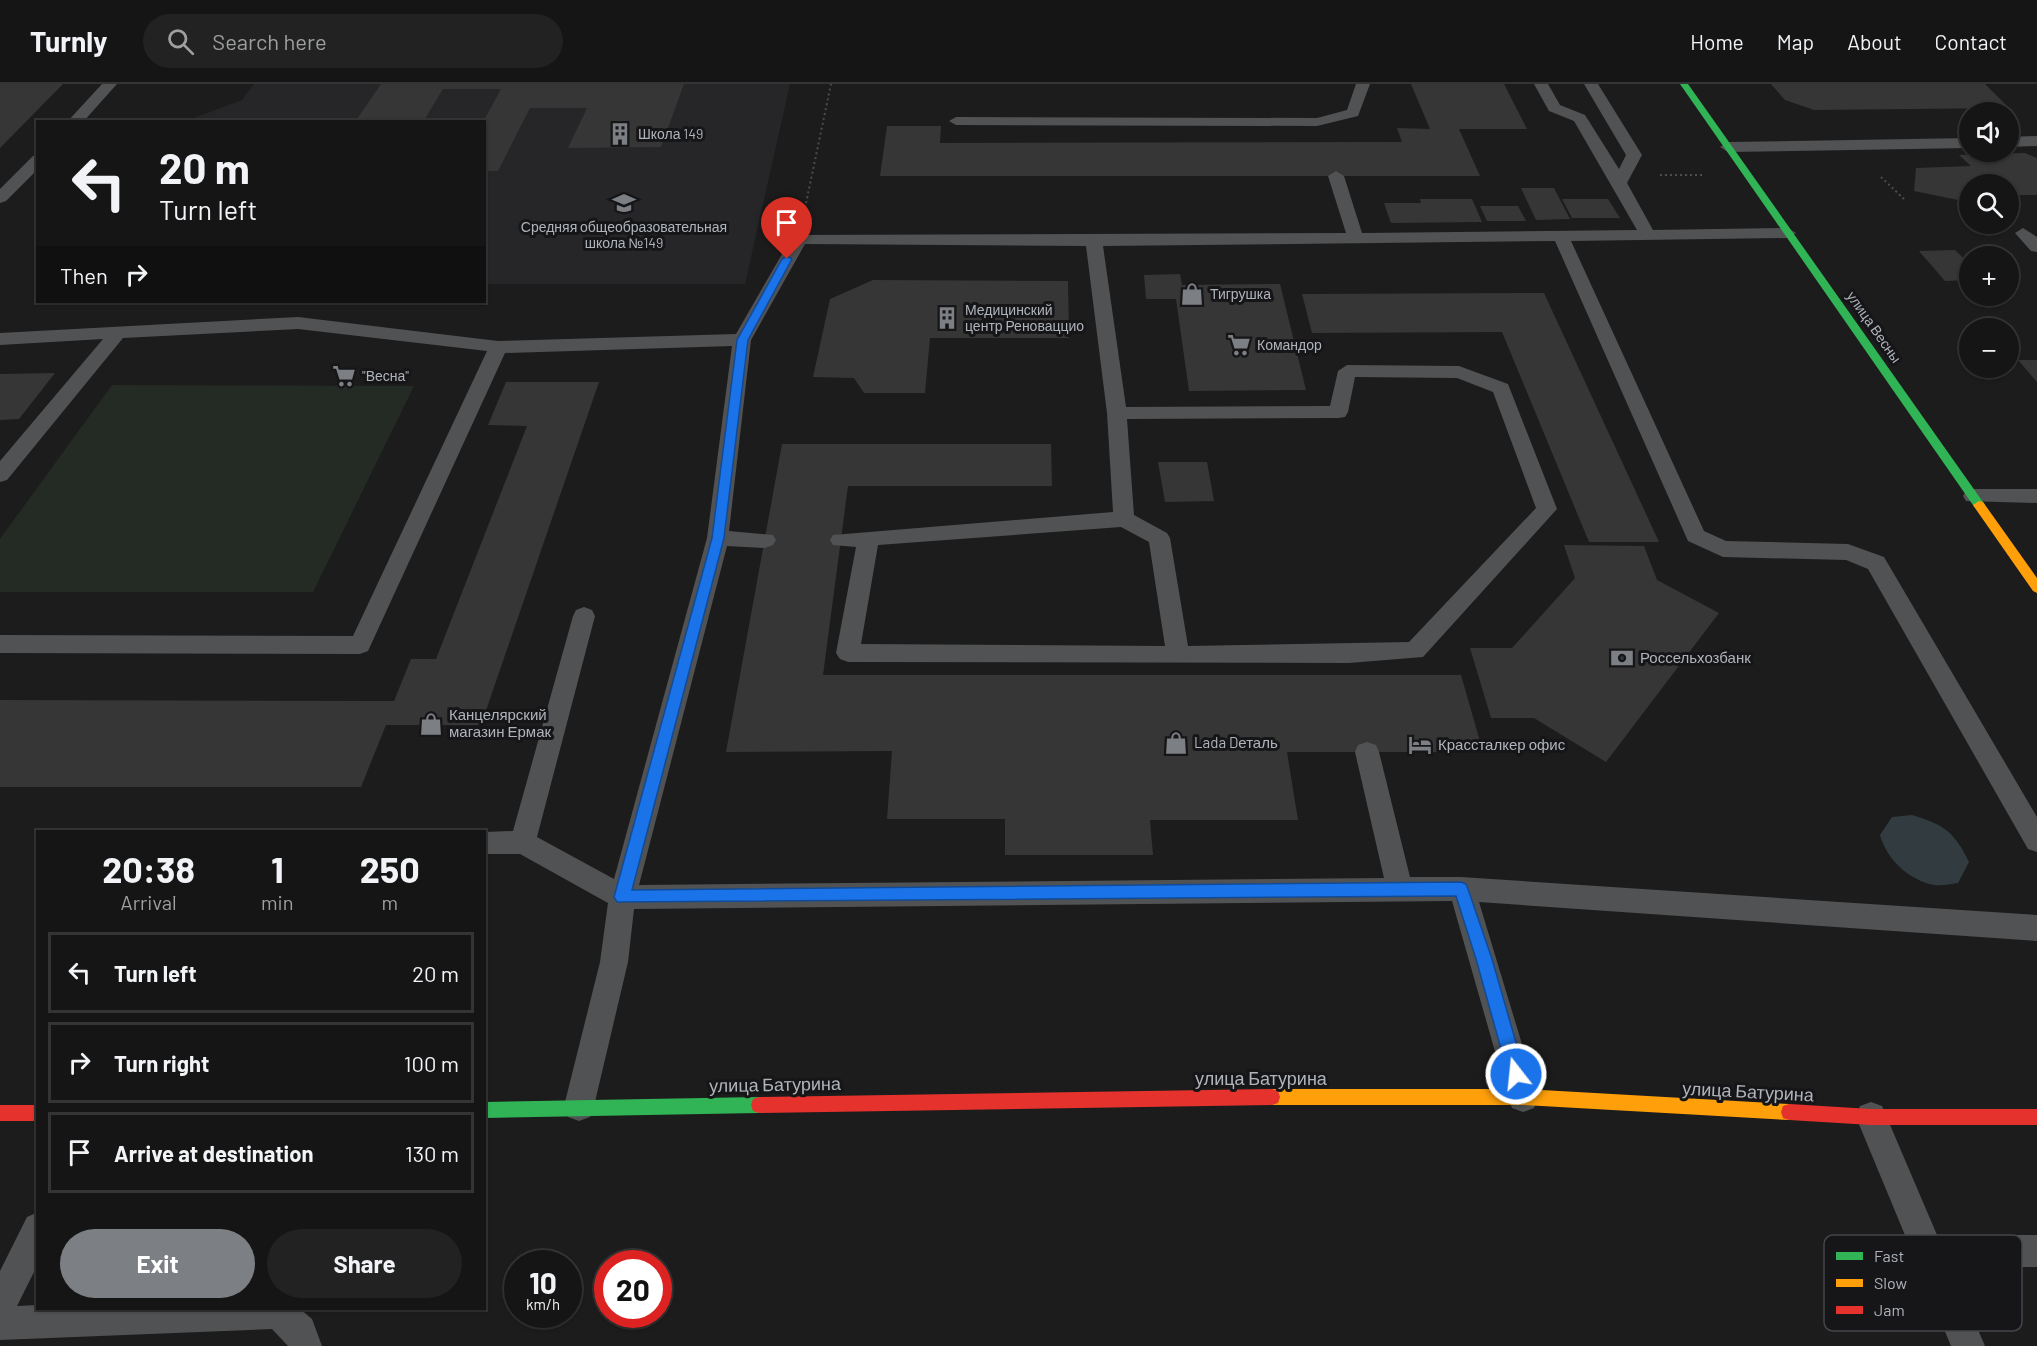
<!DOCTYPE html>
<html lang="en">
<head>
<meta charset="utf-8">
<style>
	body { margin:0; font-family:Barlow,sans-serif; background:#222; color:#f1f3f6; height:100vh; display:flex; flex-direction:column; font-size:22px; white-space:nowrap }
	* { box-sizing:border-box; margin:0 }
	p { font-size:20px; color:#9d9fa0 }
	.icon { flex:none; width:33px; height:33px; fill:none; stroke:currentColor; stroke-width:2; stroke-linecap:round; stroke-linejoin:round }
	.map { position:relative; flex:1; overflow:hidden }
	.side { position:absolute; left:36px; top:746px; width:450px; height:480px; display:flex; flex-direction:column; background:#151515; border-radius:0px; box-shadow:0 2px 4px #0004,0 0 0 2px #343434 }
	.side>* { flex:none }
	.banner { position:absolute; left:36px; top:36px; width:450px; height:183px; border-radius:0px; box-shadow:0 2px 4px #0004,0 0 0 2px #343434; background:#151515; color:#f1f3f6; overflow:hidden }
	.fabs { position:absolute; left:1959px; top:18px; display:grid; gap:12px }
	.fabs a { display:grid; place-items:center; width:60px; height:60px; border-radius:50%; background:#151515; box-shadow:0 2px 4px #0004,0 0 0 2px #343434; font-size:30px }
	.speed { position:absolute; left:504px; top:1166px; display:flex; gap:12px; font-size:30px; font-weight:700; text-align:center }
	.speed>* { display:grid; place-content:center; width:78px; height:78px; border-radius:50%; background:#151515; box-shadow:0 2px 4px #0004,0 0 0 2px #343434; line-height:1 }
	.speed small { font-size:15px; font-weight:400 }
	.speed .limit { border:9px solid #d22; background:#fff; color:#111 }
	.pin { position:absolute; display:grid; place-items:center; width:51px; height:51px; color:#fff; margin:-62px -26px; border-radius:50% 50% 50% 0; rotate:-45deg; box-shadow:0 0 6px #0007 }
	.pin .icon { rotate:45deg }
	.me { position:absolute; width:66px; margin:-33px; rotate:344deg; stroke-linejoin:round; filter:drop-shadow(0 0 4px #0008) }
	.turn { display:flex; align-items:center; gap:21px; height:126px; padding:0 24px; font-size:27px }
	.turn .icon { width:78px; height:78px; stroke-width:2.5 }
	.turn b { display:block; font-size:42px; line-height:51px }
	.then { display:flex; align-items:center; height:57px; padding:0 24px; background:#0003; gap:12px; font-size:22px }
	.eta { display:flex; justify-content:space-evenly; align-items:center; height:102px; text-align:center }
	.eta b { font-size:36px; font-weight:700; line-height:42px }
	.action { display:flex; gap:12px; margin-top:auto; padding:12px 24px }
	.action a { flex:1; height:69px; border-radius:36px; background:#7c7f83; color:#fff; font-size:24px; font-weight:700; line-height:69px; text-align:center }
	.action a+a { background:#222; color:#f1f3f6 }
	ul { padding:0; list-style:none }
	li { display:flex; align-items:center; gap:18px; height:81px; margin:0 12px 9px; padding:0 12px; border:3px solid #343434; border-radius:0px }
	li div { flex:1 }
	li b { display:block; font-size:22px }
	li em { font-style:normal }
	header { display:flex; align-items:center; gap:36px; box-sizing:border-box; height:84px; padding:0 30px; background:#151515; border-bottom:2px solid #343434 }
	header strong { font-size:28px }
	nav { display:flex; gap:33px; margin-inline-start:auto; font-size:21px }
	.search { width:420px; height:54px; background:#222; display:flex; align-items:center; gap:15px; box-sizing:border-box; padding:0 21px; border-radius:33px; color:#9d9fa0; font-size:22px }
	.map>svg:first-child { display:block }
	.built { fill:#262628 }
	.green { fill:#242b24 }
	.water { fill:#323b3f }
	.building { fill:#363637 }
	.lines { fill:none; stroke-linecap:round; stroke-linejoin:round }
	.path { stroke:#4c4d4f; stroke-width:2; stroke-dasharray:2 3; stroke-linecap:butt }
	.lane { fill:#515254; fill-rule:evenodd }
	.fast { fill:#30b455; fill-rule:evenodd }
	.slow { fill:#ff9f0a; fill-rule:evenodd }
	.jam { fill:#e5322d; fill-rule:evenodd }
	.route { fill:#1a73e8; stroke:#114b97; stroke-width:1.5 }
	.labels { text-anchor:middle; stroke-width:6; stroke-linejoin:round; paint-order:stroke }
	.far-poi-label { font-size:14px; fill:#afb4bb; stroke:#161618; text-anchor:start }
	.far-street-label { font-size:14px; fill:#afb4bb; stroke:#161618 }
	.poi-label { font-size:15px; fill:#afb4bb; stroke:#161618; text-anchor:start }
	.near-street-label { font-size:18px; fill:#afb4bb; stroke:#161618 }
	.key { fill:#161618; stroke:#444549; stroke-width:1.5 }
	.key-label { font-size:16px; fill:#afb4bb }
</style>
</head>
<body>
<header>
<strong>Turnly</strong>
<div class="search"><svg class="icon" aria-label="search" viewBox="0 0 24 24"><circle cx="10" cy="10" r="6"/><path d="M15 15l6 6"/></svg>Search here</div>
<nav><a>Home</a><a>Map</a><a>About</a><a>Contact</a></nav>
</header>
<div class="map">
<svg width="2037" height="1262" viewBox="0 0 2037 1262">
	<rect width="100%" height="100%" fill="#1c1c1c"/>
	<path class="built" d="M254,0h536l-45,200h-260l-1,-162h-301l59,-22z"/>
	<path class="green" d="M112,301l302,1 -101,206h-313v-53z"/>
	<path class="water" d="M1912,731c32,10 42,16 57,47l-11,21c-7,1 -17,3 -24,2 -25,-5 -47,-25 -54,-50l12,-18z"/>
	<g class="building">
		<path d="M0,0h63l-63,64z"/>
		<path d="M381,0h303l-23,63 -93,1 19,-40h-57l-32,63h-14l-1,-49 18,-33h-58l-20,33h-68z"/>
		<path d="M1411,0h93l23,45h-68l21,47h-600l7,-50h54l-1,17 462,-1 -5,-14 33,1z"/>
		<path d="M1771,0h214l24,24 -195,2 -29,-10z"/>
		<path d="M2025,69l12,5v37h-29v-11h-38l-2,18 -54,-11 2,-23 55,-2 -12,-11z"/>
		<path d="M1521,104h33l16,31 -34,1z"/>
		<path d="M1420,115h52l10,23 -91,1 -7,-20h37z"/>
		<path d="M1562,115h46l12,19h-48z"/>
		<path d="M1480,122h38l8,15h-39z"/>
		<path d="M1955,166l15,15v15l-25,1 -26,-30z"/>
		<path d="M1180,190l2,11 98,-1 26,106 -117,1 -13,-92h-30l-2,-24z"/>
		<path d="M873,196l195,1 1,57h-139l-5,55h-61l-10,-15 -41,-1 17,-78z"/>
		<path d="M1544,209l115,249h-70l-87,-210 -190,1 -10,-39z"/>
		<path d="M2018,276h19v22z"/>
		<path d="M55,289l-36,46 -19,1v-46z"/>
		<path d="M506,298h93l-118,343h-95l-25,62h-361v-87l394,1 17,-42h25l91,-233 -39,-1z"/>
		<path d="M782,360h269l1,42h-204l-25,189h638l22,77h-196l11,68h-148l3,35h-148v-36h-118l5,-68 -166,1z"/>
		<path d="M1158,378h49l7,39 -49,1z"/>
		<path d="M1564,461l80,1 13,34 62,33 -113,149 -72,-44h-43l-21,-70h42l63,-70z"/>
	</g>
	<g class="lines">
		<g class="path">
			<path d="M1660,91h44"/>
			<path d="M1881,93l24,23"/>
			<path d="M805,124l26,-124"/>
		</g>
		<g class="lane">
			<path d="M102,0h15l-34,38h-16z"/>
			<path d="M1356,0h14l-12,32 -41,10 -361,-1 -7,-4 7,-4 361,1 30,-8z"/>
			<path d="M1534,0h14l12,21 25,10 34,54 7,-14 -42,-71h14l44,71 -15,28 26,47 135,-2 8,5 -8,5 -217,3 133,290 22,10 122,3 36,13 153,260v35l-9,-3 -160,-280 -22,-9 -123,-3 -35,-16 -133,-300 -452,5 23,161 204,-1 8,-35 9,-6 112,1 49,18 49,125 -134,148 -74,6 -501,-1 -8,-3 -4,-6 20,-106 -23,-2 -3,-5 3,-5 280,-23 -6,-99 -21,-167 -281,-2 -54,96 -22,191 44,4 3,5 -3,5 -8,3 -38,-2 -88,339 745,-7 -29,-126 3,-7 9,-3 9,3 3,7 31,125h51l576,38v26l-558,-39 59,195 -4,11 -11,4 -11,-4 -4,-11 -56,-196 -818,8 -6,53 -34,144 -4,11 -11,4 -11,-4 -4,-11 36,-144 8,-59 -88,-49h-36v-22l29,-1 60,-215 3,-6 8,-3 8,3 3,6 -58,221 77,42 93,-341 25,-192 -227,7 -137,298 -8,3 -360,-1v-18l353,1 134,-285 -189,-22 -175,9 -116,142 -7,2v-21l103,-122 -103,6v-12l298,-16 200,24 238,-7 57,-99 553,-2 -18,-57 8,-5 8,5 18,57 275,-3 -63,-109 -25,-10zM1355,293l102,1 36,14 43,116 -127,134 -221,4 -18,-108 -3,-5 -33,-18 -7,-96 211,-1 7,-1 3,-5zM1121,443l28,15 16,104 -304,-2 17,-99z"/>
			<path d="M2037,52v10l-29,1v-10z"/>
			<path d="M1970,54v10l-242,4 -8,-5 8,-5z"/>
			<path d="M38,70v15l-32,32 -6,2v-14l33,-33z"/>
			<path d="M2023,144l14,9v15l-6,-1 -16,-18z"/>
			<path d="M1973,405h64v14l-71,-2 -3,-5 3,-5z"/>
			<path d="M1871,1018l11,4 55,129h100v32h-86l34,79h-34l-95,-229 4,-11z"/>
			<path d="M38,1128v52l-21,42 21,-1v3h261l13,11 10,27h-34l-16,-17 -272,11v-69l27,-54z"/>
		</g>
		<g class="fast">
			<path d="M1680,0h8l295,418 2,3 -2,3h-8z"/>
			<path d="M759,1013l6,2 2,6 -2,6 -6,2 -275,5v-16z"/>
		</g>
		<g class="slow">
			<path d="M1979,417l4,1 54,76v15l-4,-2 -58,-83 -2,-3z"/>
			<path d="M1272,1005h251l266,15 6,2 2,6 -2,6 -6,2 -266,-15h-251l-6,-2 -2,-6 2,-6z"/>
		</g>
		<g class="jam">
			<path d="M1272,1005l6,2 2,6 -2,6 -6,2 -513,8 -6,-2 -2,-6 2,-6 6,-2z"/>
			<path d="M1789,1020l82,5h166v16h-166l-82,-5 -6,-2 -2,-6 2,-6z"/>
			<rect x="0" y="1021" width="38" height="16"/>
		</g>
	</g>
	<path class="route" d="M787,172l5,3 -44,81 -24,198 -92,352 829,-8 5,2 2,5 24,70 33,115 -3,6 -6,2 -6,-2 -2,-6 -32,-115 -20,-63 -839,6 -3,-5 98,-359 25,-198 45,-81z"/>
	<defs>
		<g id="building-bare" transform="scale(1.8)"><path d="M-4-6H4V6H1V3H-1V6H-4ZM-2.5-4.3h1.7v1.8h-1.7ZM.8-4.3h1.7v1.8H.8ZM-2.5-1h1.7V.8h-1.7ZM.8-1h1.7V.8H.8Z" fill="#7c7f83" stroke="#161618" stroke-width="2.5" paint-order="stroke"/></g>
		<g id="school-bare" transform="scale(1.8)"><path d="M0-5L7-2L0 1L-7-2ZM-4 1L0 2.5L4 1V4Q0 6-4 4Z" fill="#7c7f83" stroke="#161618" stroke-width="2.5" paint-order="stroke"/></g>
		<g id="shop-bare" transform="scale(1.8)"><path d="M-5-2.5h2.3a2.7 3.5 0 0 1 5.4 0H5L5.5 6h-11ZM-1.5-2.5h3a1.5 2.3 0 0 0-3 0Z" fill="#7c7f83" stroke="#161618" stroke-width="2.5" paint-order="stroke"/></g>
		<g id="supermarket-bare" transform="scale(1.8)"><path d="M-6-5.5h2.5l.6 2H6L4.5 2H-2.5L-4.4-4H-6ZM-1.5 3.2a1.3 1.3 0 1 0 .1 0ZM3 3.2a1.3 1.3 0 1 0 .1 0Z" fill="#7c7f83" stroke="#161618" stroke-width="2.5" paint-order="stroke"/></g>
		<g id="bank-bare" transform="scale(1.8)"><path d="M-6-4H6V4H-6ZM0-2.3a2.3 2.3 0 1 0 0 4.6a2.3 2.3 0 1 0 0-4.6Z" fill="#7c7f83" stroke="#161618" stroke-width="2.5" paint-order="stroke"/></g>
		<g id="hotel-bare" transform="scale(1.8)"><path d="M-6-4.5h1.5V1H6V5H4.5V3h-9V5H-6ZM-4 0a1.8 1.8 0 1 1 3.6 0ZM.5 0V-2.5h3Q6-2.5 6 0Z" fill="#7c7f83" stroke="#161618" stroke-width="2.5" paint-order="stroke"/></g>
	</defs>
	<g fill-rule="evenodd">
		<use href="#building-bare" x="620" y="50"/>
		<use href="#school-bare" x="624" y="119"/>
		<use href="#shop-bare" x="1192" y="210"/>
		<use href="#building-bare" x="947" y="234"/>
		<use href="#supermarket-bare" x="1239" y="261"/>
		<use href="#supermarket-bare" x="344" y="292"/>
		<use href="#bank-bare" x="1622" y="574"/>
		<use href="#shop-bare" x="431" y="640"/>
		<use href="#shop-bare" x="1176" y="659"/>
		<use href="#hotel-bare" x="1420" y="661"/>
	</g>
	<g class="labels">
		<g class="far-poi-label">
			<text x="638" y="55">Школа 149</text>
			<text x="624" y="148" text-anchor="middle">Средняя общеобразовательная<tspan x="624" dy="16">школа №149</tspan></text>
			<text x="1210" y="215">Тигрушка</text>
			<text x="965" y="231">Медицинский<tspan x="965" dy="16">центр Реноваццио</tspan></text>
			<text x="1257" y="266">Командор</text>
			<text x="362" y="297">"Весна"</text>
		</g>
		<g class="far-street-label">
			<text transform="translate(1874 243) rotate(55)" y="5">улица Весны</text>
		</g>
		<g class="poi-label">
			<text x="1640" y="579">Россельхозбанк</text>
			<text x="449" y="636">Канцелярский<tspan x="449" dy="17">магазин Ермак</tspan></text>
			<text x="1194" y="664">Lada Dеталь</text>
			<text x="1438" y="666">Крассталкер офис</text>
		</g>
		<g class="near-street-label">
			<text x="1261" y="1001">улица Батурина</text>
			<text transform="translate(775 1001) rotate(-1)" y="6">улица Батурина</text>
			<text transform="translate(1748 1008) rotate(3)" y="6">улица Батурина</text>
		</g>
	</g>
	<rect x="1824" y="1151" width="198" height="96" rx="9" class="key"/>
	<rect x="1836" y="1168" width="27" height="8" fill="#30b455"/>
	<rect x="1836" y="1195" width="27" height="8" fill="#ff9f0a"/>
	<rect x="1836" y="1222" width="27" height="8" fill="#e5322d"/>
	<g class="key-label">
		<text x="1874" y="1178">Fast</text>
		<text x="1874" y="1205">Slow</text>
		<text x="1874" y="1232">Jam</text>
	</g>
</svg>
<div class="fabs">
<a><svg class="icon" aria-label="sound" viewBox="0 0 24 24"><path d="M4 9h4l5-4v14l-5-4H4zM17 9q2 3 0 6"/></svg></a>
<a><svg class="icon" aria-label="search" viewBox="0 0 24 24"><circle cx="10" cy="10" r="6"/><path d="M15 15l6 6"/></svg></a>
<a>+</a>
<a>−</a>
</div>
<div class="speed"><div>10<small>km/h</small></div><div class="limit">20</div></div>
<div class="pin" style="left:787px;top:175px;background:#d93025"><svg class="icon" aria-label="arrive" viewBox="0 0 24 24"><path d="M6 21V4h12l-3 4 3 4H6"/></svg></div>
<svg class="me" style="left:1516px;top:990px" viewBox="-20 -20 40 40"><circle r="17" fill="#1a73e8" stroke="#fff" stroke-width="3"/><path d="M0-11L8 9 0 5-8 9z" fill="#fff"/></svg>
<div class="banner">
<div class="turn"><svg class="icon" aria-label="left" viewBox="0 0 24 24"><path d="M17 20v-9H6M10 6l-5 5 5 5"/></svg><div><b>20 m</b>Turn left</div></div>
<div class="then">Then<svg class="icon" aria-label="right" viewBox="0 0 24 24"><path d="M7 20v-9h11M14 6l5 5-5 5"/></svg></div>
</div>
<section class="side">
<div class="eta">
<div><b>20:38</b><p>Arrival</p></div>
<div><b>1</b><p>min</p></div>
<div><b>250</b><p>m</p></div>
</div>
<ul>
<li><svg class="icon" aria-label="left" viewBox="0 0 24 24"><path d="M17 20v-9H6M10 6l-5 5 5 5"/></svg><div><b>Turn left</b></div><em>20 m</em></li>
<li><svg class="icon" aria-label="right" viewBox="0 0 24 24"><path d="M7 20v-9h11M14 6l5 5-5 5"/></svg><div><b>Turn right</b></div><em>100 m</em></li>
<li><svg class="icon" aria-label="arrive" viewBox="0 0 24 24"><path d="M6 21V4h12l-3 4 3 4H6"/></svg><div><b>Arrive at destination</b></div><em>130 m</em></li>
</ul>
<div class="action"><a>Exit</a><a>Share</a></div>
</section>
</div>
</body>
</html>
